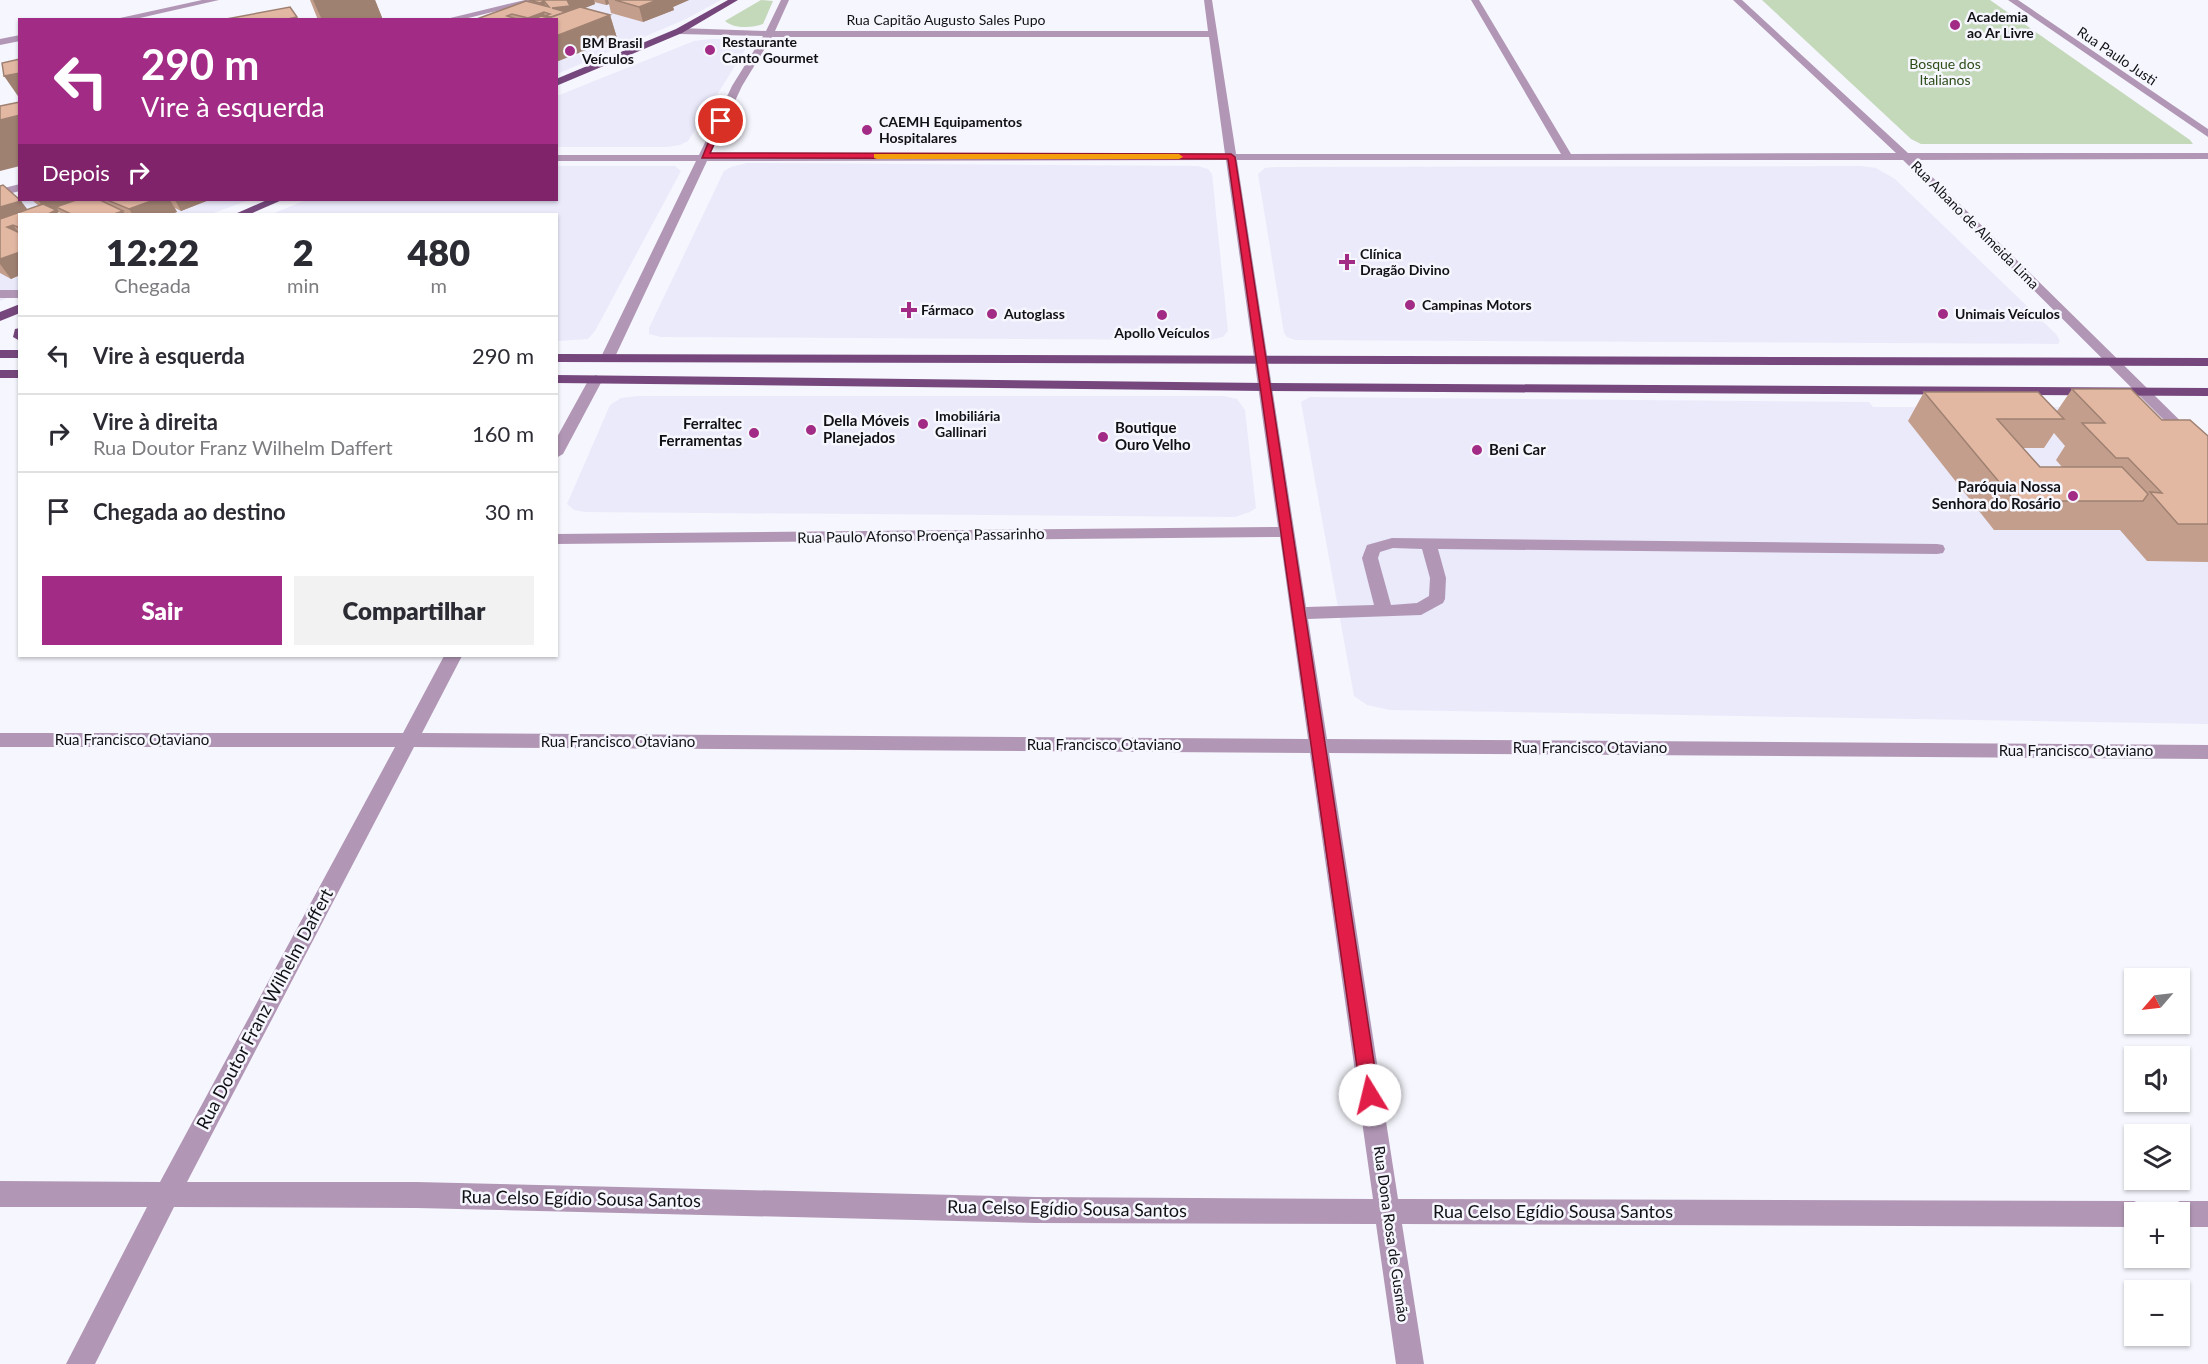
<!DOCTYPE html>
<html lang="pt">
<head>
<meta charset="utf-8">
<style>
	body { margin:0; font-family:Lato,sans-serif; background:#f2f2f3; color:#2b2b33; height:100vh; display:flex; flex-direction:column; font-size:22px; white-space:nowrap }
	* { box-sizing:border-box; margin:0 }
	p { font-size:20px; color:#7c7c81 }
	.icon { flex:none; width:33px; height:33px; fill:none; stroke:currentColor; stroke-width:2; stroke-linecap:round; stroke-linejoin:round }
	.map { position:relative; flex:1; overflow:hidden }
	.panel { position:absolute; left:18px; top:213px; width:540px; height:444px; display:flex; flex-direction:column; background:#fff; border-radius:0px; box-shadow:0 2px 4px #0004 }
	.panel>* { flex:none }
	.top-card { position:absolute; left:18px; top:18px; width:540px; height:183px; border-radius:0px; box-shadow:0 2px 4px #0004; background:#a22c85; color:#fff; overflow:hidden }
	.needle { width:39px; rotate:242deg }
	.controls { position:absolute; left:2124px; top:968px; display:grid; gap:12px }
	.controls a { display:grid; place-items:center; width:66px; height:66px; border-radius:0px; background:#fff; box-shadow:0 2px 4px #0004; font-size:30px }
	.pin { position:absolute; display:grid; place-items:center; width:51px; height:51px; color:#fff; margin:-26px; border:3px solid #fff; border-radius:50%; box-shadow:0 2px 6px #0007 }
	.me { position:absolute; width:66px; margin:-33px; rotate:351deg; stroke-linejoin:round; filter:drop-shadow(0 0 4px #0008) }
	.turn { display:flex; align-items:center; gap:21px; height:126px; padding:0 24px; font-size:27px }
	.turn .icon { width:78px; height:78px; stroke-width:2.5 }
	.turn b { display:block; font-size:42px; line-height:51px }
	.then { display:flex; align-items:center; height:57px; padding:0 24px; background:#0003; gap:12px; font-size:22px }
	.eta { display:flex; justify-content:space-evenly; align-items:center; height:102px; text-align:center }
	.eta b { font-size:36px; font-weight:800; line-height:42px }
	.action { display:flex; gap:12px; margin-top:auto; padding:12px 24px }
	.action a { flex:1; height:69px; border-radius:0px; background:#a22c85; color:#fff; font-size:24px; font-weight:800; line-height:69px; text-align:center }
	.action a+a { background:#f2f2f3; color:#2b2b33 }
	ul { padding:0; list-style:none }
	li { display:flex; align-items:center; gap:18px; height:78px; padding:0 24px; border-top:2px solid #e1e1e2 }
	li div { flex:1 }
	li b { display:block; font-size:22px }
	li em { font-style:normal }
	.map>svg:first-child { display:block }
	.built { fill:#eaeafb }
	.green { fill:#c4d8ba }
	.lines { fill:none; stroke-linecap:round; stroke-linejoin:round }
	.minor { fill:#b197b5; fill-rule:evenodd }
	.major { fill:#75477c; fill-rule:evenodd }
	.wall { fill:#c39e8c; fill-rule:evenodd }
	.shaded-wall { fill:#9f8172 }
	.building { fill:#e3b8a3; stroke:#9f8172; stroke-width:1.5 }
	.route { fill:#e11d48; stroke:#92132f; stroke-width:1.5 }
	.slow { fill:#f59e0b }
	.poi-dot { fill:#a22c85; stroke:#f6f6fe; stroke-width:2 }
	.labels { text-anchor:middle; stroke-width:5; stroke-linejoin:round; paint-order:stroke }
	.far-poi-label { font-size:14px; font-weight:bold; fill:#111115; stroke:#f6f6fe; text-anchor:start }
	.far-street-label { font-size:14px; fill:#111115; stroke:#f6f6fe }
	.far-park-label { font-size:14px; fill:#2d4d19; stroke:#f6f6fe }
	.poi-label { font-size:15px; font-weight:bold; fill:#111115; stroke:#f6f6fe; text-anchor:start }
	.street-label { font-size:15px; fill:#111115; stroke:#f6f6fe }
	.near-street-label { font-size:18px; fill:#111115; stroke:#f6f6fe }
</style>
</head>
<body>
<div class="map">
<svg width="2208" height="1364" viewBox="0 0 2208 1364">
	<rect width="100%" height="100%" fill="#f6f6fe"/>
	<g class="built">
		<path d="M562,0h159l-35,19 -129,55 -1,-54h-44z"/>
		<path d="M710,39h30l7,2 1,4 -60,96 -8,4 -13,2h-110v-51l137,-55z"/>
		<path d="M747,163l451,3 10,3 4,5 16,157 -5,6 -14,3 -548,-3 -12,-3v-6l75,-157 7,-4z"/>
		<path d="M557,166h118l6,5 -86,160 -7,8 -31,2 -1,-127h-284l34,-14h250z"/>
		<path d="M1861,166l15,2 19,11 161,155 4,7 -2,3 -763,-4 -8,-3 -3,-4 -26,-159 7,-6 11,-1z"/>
		<path d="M19,196l1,4h229l-38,14h-191l-1,79 -19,8v-99z"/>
		<path d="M638,396h585l14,3 8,11 11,98 -6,4 -15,5 -650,-5 -11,-2 -7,-6 43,-99 11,-7z"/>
		<path d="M1310,397l559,5 4,5h250l85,69v248l-818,-14 -23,-5 -13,-9 -33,-182 -20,-112z"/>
	</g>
	<g class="green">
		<path d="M761,0l12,1 -10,23c-11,4 -29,5 -38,-3z"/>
		<path d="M1762,0h228l200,140 3,4h-272l-10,-5z"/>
	</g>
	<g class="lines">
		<g class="minor">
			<path d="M202,0h17l-88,20h-20z"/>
			<path d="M525,0h16l-81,20h-18z"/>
			<path d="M781,0h8l-14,31h433l-4,-31h8l24,154h325l-90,-154h8l92,154 325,-1 -163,-153h9l166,153h300v6l-293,1 293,288v12l-5,-1 -300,-299h-666l69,447 68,-2 -12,-47 5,-13 25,-7 545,6 6,1 2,4 -2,4 -6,1 -499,-5 8,29 -1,21 -2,4 -22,12 -113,4 19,120 881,6v14l-879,-6 69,446 736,2 9,4 3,7h-12v15l-732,-3 22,140h-28l-20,-140 -340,-1 -619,-15 -243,-1 -79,157h-29l81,-157h-147v-26l160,1 235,-435h-395v-14h403l41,-77h18l-40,77 886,6 -28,-202 -724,7v-10l722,-7 -52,-367 -519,1 -93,198 -2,3h-10l-2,-3 96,-198h-140v-6h143l33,-69 31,-50 -84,-2 -4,-3 4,-3 87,3zM772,37h437l16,117 -515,1 32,-69zM1393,548l29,1 8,29 -1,18 -12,7 -26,2 -13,-47 2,-6zM414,747l896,6 63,446 -337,-2 -619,-15h-230z"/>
			<path d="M2008,0h10l190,129v8z"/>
			<path d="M20,35v6l-20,4v-6z"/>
			<path d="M20,184v7l-20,5v-7z"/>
			<rect x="0" y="290" width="20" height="8"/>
			<path d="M596,375l7,4 -40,75 -7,4v-19l33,-60z"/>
			<path d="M2180,1201h28v26h-28v-15h-12l3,-7z"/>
		</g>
		<g class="major">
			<path d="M728,0h10l-56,33 -126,53v-7l120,-50z"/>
			<path d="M267,200h15l-32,14h-15z"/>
			<path d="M20,304v9l-20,8v-9z"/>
			<path d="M20,328v13l-7,-4 2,-8z"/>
			<rect x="0" y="350" width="20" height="8"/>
			<path d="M556,354l1652,4v8l-1652,-4z"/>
			<rect x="0" y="370" width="20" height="8"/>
			<path d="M556,375l709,8 943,5v8l-943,-5 -709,-8z"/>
		</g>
	</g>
	<g class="wall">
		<path d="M310,0h65l8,20h-65z"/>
		<path d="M529,0h160l-16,7 1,3 -31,12 -32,-9 -2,-9 -3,1 -12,-3 1,2 -10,4 25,7 7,23 -61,-18h-82l56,-18z"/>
		<path d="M0,186l27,24 12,-4 -7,-6h177l-28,11 -6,-3 2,4 -6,2h-110l-2,-2 -2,1 1,1h-38v61l-9,4 -11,-6z"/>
		<path d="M2072,389l136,47v126l-61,-1 -27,-31h-126l-86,-109 16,-29 133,19zM2054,433l11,13 -9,14 6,7h-22l-17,-19h21z"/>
	</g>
	<g class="shaded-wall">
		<path d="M313,0h62l8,20h-61z"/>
		<path d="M567,0h27l1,4 -23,9 -20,-5z"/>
		<path d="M605,0h3l1,4 -3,1z"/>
		<path d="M657,0h32l-16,7 1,3 -31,12 -4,-15z"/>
		<path d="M544,1l4,12 -4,-1 2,8h-17l-1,-2 15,-5 -3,-10z"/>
		<path d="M610,15l7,23 -61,24v-26z"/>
		<path d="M297,17l1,3h-15z"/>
		<path d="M20,73v26l-16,-23z"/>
		<path d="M20,115v51l-20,5v-51z"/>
		<path d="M38,200h42l-24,7 3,5 -2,1 1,1h-10z"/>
		<path d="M154,200h16l7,12 -6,2h-39l-3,-5z"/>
		<path d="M175,200h34l-28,11z"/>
		<path d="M21,201l10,13 -18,11 7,10 -20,-6v-22z"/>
		<path d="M123,211l2,3h-11z"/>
		<path d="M20,252v23l-9,4 -11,-15v-5z"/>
	</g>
	<g class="building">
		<path d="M529,0h38l3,6 -18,2 14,4 -15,5 -6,-1 5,-2 -6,-2 -16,6 -16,-4 -5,2 13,4h-46l52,-19 23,6 -5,-6 -4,2z"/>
		<path d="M615,0h42l-18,7z"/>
		<path d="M290,7l7,10 -14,3h-62z"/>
		<path d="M580,7l30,8 -54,21v-16h-24l9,-4 8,2z"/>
		<path d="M20,59v14l-16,3 -2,-13z"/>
		<path d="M20,102v13l-20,5v-14z"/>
		<path d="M3,185l17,15 1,1 -21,6v-21z"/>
		<path d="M76,200h24l23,11 -9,3h-43l-15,-7z"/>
		<path d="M107,200h47l-25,9z"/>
		<path d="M43,204l13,6 -6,3 3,1h-33v14l-7,-3 -6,2 13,6v19l-20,7v-40z"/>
		<path d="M2072,389h59l31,31h28l18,16v88h-30l-28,-32 12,1 -34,-35h-12l-34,-35h23z"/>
		<path d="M1924,392h114l26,27h-67l43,48h82l26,27 -5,7h-128z"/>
	</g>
	<path class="route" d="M721,119l4,2 -15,32 521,1 4,3c49,312 95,625 144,938l-2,6 -7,3 -6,-3 -3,-6c-46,-312 -88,-624 -133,-936l-526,-1 15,-37z"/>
	<path class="slow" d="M874,154h305l4,3 -4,2h-302l-3,-1z"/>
	<g class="poi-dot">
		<circle cx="1955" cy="25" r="6"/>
		<circle cx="710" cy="50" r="6"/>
		<circle cx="570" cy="51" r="6"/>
		<circle cx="867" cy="130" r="6"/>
		<path d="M1344 253h6v6h6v6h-6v6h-6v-6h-6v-6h6z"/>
		<circle cx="1410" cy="305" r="6"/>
		<path d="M906 301h6v6h6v6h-6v6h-6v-6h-6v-6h6z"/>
		<circle cx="992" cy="314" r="6"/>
		<circle cx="1943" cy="314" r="6"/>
		<circle cx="1162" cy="315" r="6"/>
		<circle cx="923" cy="424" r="6"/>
		<circle cx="811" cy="430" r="6"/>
		<circle cx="754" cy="433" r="6"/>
		<circle cx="1103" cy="437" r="6"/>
		<circle cx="1477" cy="450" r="6"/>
		<circle cx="2073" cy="496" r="6"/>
	</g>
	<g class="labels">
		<g class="far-poi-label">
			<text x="1967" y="22">Academia<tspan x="1967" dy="16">ao Ar Livre</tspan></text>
			<text x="722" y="47">Restaurante<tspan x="722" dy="16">Canto Gourmet</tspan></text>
			<text x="582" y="48">BM Brasil<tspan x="582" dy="16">Veículos</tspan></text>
			<text x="879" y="127">CAEMH Equipamentos<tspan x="879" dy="16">Hospitalares</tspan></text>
			<text x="1360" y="259">Clínica<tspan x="1360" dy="16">Dragão Divino</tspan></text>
			<text x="1422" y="310">Campinas Motors</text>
			<text x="921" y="315">Fármaco</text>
			<text x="1004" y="319">Autoglass</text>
			<text x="1955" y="319">Unimais Veículos</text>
			<text x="1162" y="338" text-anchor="middle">Apollo Veículos</text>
			<text x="935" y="421">Imobiliária<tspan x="935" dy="16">Gallinari</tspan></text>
		</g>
		<g class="far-street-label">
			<text x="946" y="25">Rua Capitão Augusto Sales Pupo</text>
			<text transform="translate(2117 56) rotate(34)" y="5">Rua Paulo Justi</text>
			<text transform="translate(1975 225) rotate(45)" y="5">Rua Albano de Almeida Lima</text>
		</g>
		<g class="far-park-label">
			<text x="1945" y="69">Bosque dos<tspan x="1945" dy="16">Italianos</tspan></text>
		</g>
		<g class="poi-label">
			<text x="823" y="426">Della Móveis<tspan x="823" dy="17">Planejados</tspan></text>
			<text x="742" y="429" text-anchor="end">Ferraltec<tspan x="742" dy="17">Ferramentas</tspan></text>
			<text x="1115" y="433">Boutique<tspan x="1115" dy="17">Ouro Velho</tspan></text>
			<text x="1489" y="455">Beni Car</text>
			<text x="2061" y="492" text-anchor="end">Paróquia Nossa<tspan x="2061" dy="17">Senhora do Rosário</tspan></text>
		</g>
		<g class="street-label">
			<text transform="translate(921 536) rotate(-1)" y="5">Rua Paulo Afonso Proença Passarinho</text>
			<text x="132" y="745">Rua Francisco Otaviano</text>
			<text x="618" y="747">Rua Francisco Otaviano</text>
			<text x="1104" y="750">Rua Francisco Otaviano</text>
			<text x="1590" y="753">Rua Francisco Otaviano</text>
			<text x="2076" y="756">Rua Francisco Otaviano</text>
			<text transform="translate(1391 1234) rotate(82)" y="5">Rua Dona Rosa de Gusmão</text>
		</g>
		<g class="near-street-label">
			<text transform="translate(265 1009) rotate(-62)" y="6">Rua Doutor Franz Wilhelm Daffert</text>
			<text transform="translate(581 1199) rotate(1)" y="6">Rua Celso Egídio Sousa Santos</text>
			<text transform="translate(1067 1209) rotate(1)" y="6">Rua Celso Egídio Sousa Santos</text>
			<text x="1553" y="1218">Rua Celso Egídio Sousa Santos</text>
		</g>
	</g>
</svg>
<div class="controls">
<a><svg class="needle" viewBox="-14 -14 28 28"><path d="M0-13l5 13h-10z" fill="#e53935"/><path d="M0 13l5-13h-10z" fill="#7c7c81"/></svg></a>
<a><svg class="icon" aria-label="sound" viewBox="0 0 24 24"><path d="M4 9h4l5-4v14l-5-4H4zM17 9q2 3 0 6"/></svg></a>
<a><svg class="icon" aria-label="layers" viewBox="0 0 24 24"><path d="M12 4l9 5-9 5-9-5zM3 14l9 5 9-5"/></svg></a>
<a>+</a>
<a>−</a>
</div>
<div class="pin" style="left:721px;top:121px;background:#d93025"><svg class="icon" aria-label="arrive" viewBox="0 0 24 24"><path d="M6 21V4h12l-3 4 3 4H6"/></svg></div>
<svg class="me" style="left:1370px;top:1095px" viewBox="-20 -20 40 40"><circle r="19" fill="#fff"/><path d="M0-13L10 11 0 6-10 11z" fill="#e11d48"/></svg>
<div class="top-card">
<div class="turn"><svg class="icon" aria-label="left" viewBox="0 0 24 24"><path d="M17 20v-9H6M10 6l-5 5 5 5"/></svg><div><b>290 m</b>Vire à esquerda</div></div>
<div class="then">Depois<svg class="icon" aria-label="right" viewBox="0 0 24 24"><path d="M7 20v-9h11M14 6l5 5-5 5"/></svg></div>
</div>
<section class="panel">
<div class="eta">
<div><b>12:22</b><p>Chegada</p></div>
<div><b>2</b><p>min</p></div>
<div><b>480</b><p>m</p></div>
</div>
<ul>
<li><svg class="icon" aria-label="left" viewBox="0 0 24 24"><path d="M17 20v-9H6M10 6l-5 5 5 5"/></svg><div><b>Vire à esquerda</b></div><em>290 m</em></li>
<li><svg class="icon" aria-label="right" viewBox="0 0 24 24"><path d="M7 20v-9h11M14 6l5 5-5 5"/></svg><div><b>Vire à direita</b><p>Rua Doutor Franz Wilhelm Daffert</p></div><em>160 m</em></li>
<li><svg class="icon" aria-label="arrive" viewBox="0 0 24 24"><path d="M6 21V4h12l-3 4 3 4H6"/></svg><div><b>Chegada ao destino</b></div><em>30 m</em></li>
</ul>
<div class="action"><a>Sair</a><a>Compartilhar</a></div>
</section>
</div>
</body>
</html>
